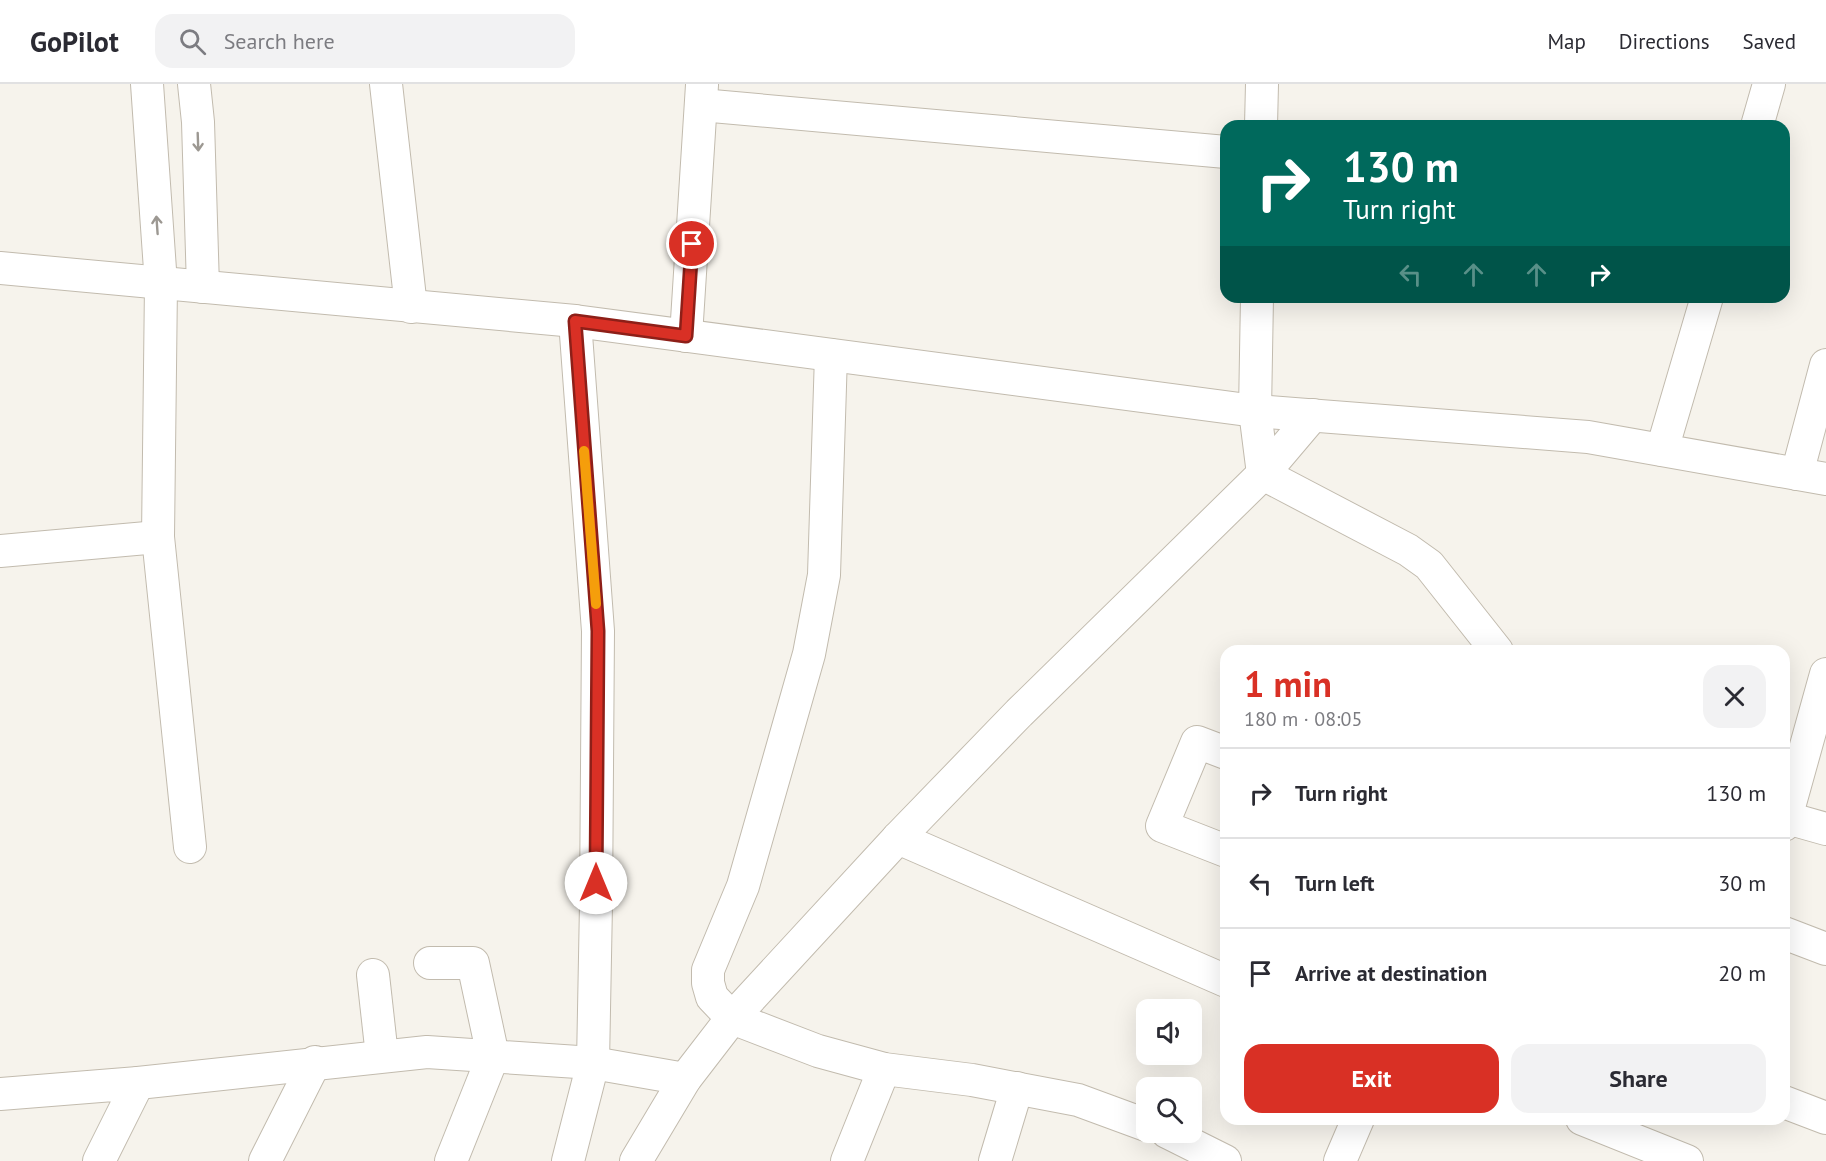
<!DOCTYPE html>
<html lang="en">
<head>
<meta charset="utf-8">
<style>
	body { margin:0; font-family:"PT Sans",sans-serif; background:#f2f2f3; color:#2b2b33; height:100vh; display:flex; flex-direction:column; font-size:22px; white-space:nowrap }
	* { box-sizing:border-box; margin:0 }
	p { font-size:20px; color:#7c7c81 }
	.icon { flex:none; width:33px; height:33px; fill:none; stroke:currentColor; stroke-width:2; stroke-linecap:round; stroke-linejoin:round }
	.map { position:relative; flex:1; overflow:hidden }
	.drawer { position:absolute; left:1220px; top:561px; width:570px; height:480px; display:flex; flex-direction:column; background:#fff; border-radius:18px; box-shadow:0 6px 24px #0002 }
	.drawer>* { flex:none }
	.hud { position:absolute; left:1220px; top:36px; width:570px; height:183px; border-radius:18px; box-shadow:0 6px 24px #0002; background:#00695c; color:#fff; overflow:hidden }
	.buttons { position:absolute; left:1136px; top:915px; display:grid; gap:12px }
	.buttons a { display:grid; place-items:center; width:66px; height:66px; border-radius:12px; background:#fff; box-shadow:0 6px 24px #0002; font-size:30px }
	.pin { position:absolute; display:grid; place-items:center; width:51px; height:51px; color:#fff; margin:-26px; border:3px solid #fff; border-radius:50%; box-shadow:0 2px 6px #0007 }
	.me { position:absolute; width:66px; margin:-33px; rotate:0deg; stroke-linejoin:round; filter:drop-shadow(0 0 4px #0008) }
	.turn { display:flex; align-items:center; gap:21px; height:126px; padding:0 24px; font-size:27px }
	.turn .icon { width:78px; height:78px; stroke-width:2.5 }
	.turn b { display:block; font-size:42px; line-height:51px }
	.lanes { display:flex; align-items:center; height:57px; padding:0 24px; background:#0003; justify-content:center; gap:30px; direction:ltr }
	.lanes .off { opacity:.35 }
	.round { display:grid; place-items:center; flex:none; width:63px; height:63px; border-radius:18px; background:#f2f2f3 }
	.head { display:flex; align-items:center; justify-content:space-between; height:102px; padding:0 24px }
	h1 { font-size:36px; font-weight:800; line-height:45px; color:#d93025 }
	.cta { display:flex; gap:12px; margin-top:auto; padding:12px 24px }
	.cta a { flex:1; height:69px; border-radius:18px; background:#d93025; color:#fff; font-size:24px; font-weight:800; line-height:69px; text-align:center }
	.cta a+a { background:#f2f2f3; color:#2b2b33 }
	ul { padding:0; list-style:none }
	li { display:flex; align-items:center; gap:18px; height:90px; padding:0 24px; border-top:2px solid #e1e1e2 }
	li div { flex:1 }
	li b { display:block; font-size:22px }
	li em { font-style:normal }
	header { display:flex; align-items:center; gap:36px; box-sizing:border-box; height:84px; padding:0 30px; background:#fff; border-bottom:2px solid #e1e1e2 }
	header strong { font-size:28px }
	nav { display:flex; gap:33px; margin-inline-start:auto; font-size:21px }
	.search { width:420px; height:54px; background:#f2f2f3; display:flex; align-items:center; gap:15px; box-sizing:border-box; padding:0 21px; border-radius:18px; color:#7c7c81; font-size:22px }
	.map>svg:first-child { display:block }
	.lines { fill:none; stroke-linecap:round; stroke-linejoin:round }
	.minor-casing { stroke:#c2bbae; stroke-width:34 }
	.minor { stroke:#fff; stroke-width:32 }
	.oneway { stroke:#9c9892 }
	.route-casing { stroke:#8d1f18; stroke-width:15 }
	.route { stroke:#d93025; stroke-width:10 }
	.slow { stroke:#f59e0b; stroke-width:10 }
</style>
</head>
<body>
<header>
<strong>GoPilot</strong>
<div class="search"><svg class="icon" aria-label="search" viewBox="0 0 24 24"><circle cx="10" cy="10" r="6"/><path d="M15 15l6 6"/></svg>Search here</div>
<nav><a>Map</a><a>Directions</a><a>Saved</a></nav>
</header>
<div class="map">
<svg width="1826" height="1077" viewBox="0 0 1826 1077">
	<rect width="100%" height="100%" fill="#f6f3ec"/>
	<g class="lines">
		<g class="minor-casing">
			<g id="minor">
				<path d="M147,0l14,200 -3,253 32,310"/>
				<path d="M194,0l4,38 5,165"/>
				<path d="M386,0l25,223"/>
				<path d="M701,21l525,47"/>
				<path d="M1261,42l1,-42"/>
				<path d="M1757,42l12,-42"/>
				<path d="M0,184l575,53 680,90 333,26 238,42"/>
				<path d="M1257,213l-2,114 8,63 145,76 21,15 68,86"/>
				<path d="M686,252l16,-251"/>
				<path d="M831,271l-7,220 -15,79 -66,232 -35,84v13l4,14 20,21 86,33 66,18 88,11 106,20 68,25"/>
				<path d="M1662,366l45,-153"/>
				<path d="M1797,390l29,-109"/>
				<path d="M0,467l158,-14"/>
				<path d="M1226,669l-29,-11 -35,84 64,25"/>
				<path d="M1787,734l39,11"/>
				<path d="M1784,741l42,-151"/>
				<path d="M898,754l328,143"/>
				<path d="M1784,849l42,16"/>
				<path d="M430,879h43l20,93 -42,105"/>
				<path d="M373,891l9,81"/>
				<path d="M138,999l289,-31 166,11 92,16"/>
				<path d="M0,1010l138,-11 -39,78"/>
				<path d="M1784,1018l42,16"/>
				<path d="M1582,1035l105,42"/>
				<path d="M1167,1048l58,29"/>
				<path d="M265,1077l50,-99"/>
				<path d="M568,1077l25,-98 3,-159 2,-273 -23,-310"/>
				<path d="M636,1077l49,-82 47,-61 166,-180 121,-125 244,-239 50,-59"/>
				<path d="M847,1077l37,-92"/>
				<path d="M995,1077l22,-73"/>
				<path d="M1340,1077l18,-42"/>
			</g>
		</g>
		<use href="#minor" class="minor"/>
	</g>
	<defs><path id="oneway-shaft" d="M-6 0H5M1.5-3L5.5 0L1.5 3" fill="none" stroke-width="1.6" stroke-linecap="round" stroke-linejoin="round" transform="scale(1.5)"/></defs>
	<g class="oneway">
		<use href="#oneway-shaft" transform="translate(198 58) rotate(88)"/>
		<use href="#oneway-shaft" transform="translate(157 141) rotate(-94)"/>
	</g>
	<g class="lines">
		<g class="route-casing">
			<path id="route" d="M596,799l2,-252 -23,-310 111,15 6,-92"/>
		</g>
		<use href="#route" class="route"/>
		<path class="slow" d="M584,367l12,153"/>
	</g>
</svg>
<div class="buttons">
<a><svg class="icon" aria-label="sound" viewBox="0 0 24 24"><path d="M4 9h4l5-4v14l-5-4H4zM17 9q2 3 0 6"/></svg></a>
<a><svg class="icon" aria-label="search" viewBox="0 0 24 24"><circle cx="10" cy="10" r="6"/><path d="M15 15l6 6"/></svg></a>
</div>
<div class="pin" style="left:692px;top:160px;background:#d93025"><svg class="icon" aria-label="arrive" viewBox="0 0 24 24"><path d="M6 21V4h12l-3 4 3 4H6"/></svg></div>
<svg class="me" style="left:596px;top:799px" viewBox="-20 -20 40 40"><circle r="19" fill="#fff"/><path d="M0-13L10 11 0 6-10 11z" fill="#d93025"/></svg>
<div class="hud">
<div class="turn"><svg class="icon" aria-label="right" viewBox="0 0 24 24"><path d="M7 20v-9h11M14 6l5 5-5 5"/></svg><div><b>130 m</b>Turn right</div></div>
<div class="lanes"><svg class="icon off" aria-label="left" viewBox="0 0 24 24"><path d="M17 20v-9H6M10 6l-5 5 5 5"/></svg><svg class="icon off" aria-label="ahead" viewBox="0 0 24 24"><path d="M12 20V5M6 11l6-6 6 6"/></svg><svg class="icon off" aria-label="ahead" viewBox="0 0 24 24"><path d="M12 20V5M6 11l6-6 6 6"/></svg><svg class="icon" aria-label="right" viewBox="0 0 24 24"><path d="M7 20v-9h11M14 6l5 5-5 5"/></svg></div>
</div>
<section class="drawer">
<div class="head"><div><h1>1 min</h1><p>180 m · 08:05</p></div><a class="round"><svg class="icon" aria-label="close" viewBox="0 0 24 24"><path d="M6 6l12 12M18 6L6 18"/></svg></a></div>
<ul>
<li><svg class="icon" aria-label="right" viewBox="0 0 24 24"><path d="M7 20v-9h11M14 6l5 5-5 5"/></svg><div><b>Turn right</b></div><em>130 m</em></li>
<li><svg class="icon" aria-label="left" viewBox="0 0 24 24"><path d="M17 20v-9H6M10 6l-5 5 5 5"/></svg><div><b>Turn left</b></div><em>30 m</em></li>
<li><svg class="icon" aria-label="arrive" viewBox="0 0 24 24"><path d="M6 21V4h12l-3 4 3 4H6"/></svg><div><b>Arrive at destination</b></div><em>20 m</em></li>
</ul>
<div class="cta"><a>Exit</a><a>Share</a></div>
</section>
</div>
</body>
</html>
